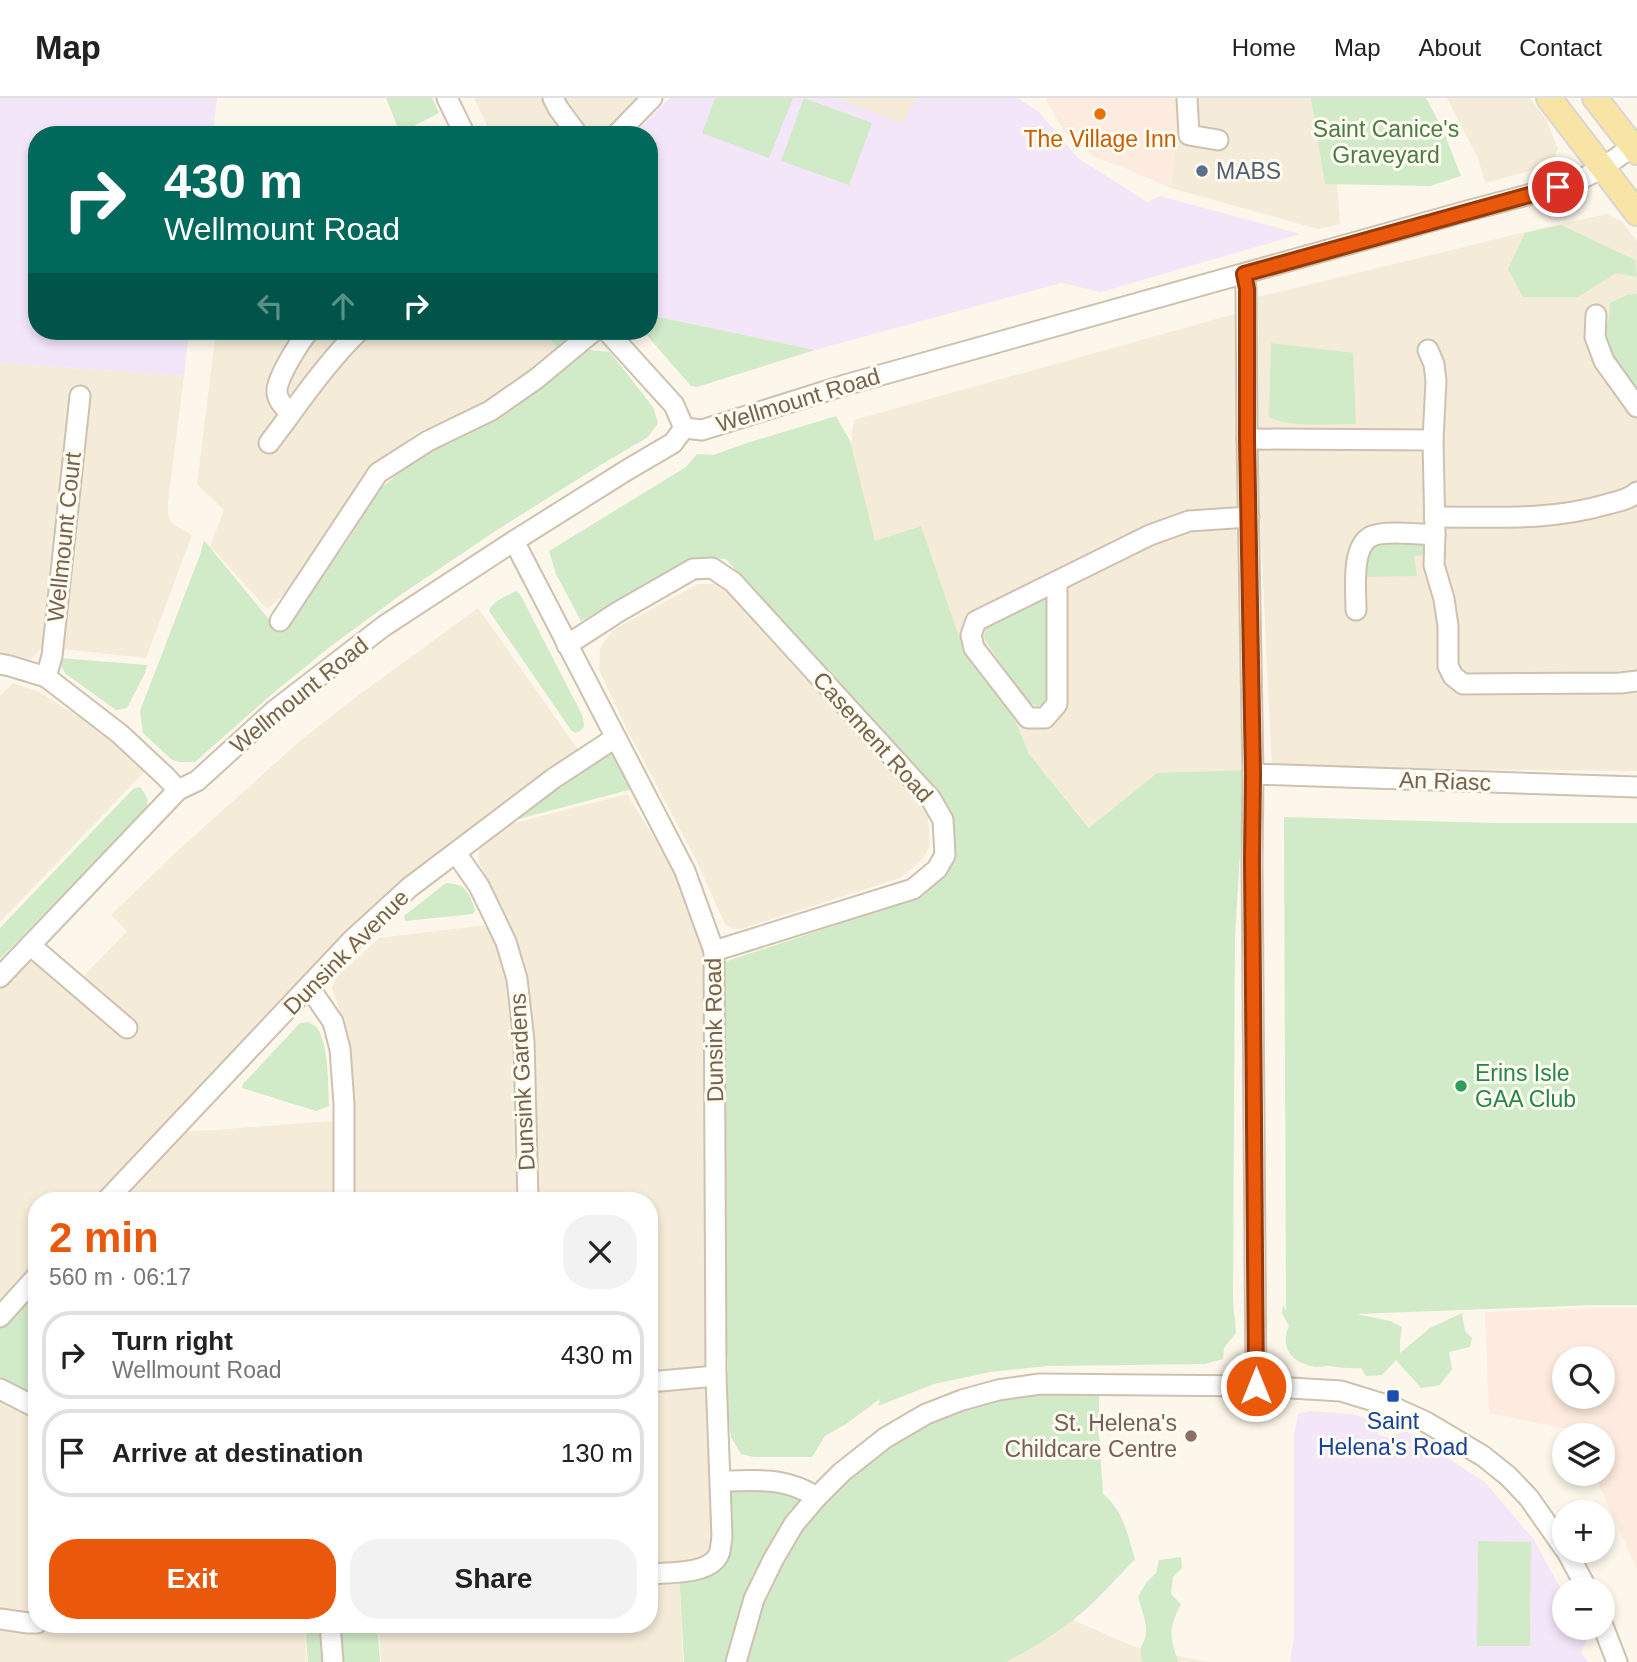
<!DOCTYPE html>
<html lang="en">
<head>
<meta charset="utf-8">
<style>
	body { margin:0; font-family:Helvetica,sans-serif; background:#f2f2f2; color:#222; height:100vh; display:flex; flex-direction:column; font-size:26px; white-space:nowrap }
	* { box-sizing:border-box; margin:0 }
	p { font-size:23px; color:#767676 }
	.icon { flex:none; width:38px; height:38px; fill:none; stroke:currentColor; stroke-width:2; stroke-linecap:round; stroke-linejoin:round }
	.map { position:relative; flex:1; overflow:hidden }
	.side { position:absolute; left:28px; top:1094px; width:630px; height:441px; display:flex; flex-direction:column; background:#fff; border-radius:28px; box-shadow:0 4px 10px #0003 }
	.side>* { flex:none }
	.guide { position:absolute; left:28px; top:28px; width:630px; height:214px; border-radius:28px; box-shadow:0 4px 10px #0003; background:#00695c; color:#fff; overflow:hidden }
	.tools { position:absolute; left:1552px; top:1248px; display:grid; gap:14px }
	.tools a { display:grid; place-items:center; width:63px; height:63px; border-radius:50%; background:#fff; box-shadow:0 4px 10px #0003; font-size:35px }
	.pin { position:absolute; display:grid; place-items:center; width:60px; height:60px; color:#fff; margin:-30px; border:4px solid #fff; border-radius:50%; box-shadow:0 2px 7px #0007 }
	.me { position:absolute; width:77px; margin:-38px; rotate:0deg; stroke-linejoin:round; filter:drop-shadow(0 0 5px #0008) }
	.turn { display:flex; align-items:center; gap:24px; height:147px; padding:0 21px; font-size:32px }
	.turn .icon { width:91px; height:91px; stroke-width:2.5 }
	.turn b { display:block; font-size:49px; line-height:60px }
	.lanes { display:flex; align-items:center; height:66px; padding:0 21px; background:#0003; justify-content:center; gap:35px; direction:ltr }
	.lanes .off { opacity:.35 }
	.round { display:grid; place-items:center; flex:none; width:74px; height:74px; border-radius:28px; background:#f2f2f2 }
	.summary { display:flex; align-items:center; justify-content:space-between; height:119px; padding:0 21px }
	h1 { font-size:42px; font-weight:600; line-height:52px; color:#ea580c }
	.cta { display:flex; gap:14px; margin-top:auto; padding:14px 21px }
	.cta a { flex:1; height:80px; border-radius:28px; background:#ea580c; color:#fff; font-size:28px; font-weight:600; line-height:80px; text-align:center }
	.cta a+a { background:#f2f2f2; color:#222 }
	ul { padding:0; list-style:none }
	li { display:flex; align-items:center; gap:21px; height:88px; margin:0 14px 10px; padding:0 7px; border:4px solid #e0e0e0; border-radius:28px }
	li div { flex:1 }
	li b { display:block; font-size:26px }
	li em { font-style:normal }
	header { display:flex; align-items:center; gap:42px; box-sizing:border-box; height:98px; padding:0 35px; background:#fff; border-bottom:2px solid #e0e0e0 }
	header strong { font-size:33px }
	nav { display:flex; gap:38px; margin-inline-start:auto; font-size:24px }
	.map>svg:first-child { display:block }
	.residential { fill:#f4ebd8 }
	.commercial { fill:#fcebde; fill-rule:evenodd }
	.education { fill:#f4e6f9 }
	.green { fill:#d1eac8 }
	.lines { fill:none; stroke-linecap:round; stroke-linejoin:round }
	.minor-casing { stroke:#cec1af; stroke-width:23 }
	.major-casing { stroke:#dbd6d1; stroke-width:28 }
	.minor { stroke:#fff; stroke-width:19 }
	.major { stroke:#f8e4a5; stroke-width:24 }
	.route-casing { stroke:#983908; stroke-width:18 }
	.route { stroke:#ea580c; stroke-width:12 }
	.food-dot { fill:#e8710a; stroke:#fefbf0; stroke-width:2.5 }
	.service-dot { fill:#5c6f8a; stroke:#fefbf0; stroke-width:2.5 }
	.leisure-dot { fill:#2e9e5b; stroke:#fefbf0; stroke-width:2.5 }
	.transit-dot { fill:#1a4fb4; stroke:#fefbf0; stroke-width:2.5 }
	.education-dot { fill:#8d6e63; stroke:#fefbf0; stroke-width:2.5 }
	.labels { text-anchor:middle; stroke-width:6; stroke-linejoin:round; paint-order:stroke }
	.park-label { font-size:23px; fill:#4e7b45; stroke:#fefbf0 }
	.food-label { font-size:23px; fill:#c56008; stroke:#fefbf0 }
	.service-label { font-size:23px; fill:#4e5e75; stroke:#fefbf0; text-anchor:start }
	.street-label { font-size:23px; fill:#76624d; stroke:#fefbf0 }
	.leisure-label { font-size:23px; fill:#27864d; stroke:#fefbf0; text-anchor:start }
	.transit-label { font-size:23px; fill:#164399; stroke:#fefbf0 }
	.education-label { font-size:23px; fill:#785e54; stroke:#fefbf0; text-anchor:end }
</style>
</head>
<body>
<header>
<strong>Map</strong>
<nav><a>Home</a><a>Map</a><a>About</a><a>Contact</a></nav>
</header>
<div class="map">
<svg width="1637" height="1564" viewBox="0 0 1637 1564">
	<rect width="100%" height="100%" fill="#fcf7ea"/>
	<g class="residential">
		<path d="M474,0h166l-36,37h-112z"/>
		<path d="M836,0h80l-14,26z"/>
		<path d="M1178,0h145l14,83 3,43 -22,5 -147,-41z"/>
		<path d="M1447,0h83l16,21 12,30 -6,12 -15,8 -52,14 -7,-25z"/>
		<path d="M1607,116l15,8 15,19v530l-365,-3 -17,-355 -2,-115 294,-71z"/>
		<path d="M1242,214l3,458 -88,3 -67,55 -61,-74 -16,-39 -42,-52 -15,-35 -36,-102 -45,15 -24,-95 3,-26z"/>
		<path d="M216,233h327l16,19 -67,52 -76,31 -41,35 -82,119 -26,22 -57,-63 14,-36 -27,-26z"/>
		<path d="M0,265l184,13 -16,125v13l3,8 5,4 16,9 -46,123 -103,-11 -12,12 -31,-5z"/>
		<path d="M698,486h18l19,4 181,207 12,20 2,31 -7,13 -23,19 -159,51h-9l-7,-5 -30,-66 -65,-123 -31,-65 1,-22 13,-18z"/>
		<path d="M478,510l106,150 -174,129 -239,246 178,-13 5,-4 -5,-62 -7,-37 -10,-29 6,-15 13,-9 28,-26 107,-13 18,-7 -26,-58 2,-22 23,-12 124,-32 51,82 25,64 16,613 -40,18 4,91h-302l-3,-38h271v-424h-612v76l-37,41v-339l30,-32 46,38 51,-53 -16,-16 64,-62 125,-112 56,-44z"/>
		<path d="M13,585l26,9 77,48 29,31 -145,151v-226z"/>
		<path d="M0,1291l37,20v215h267l3,38h-307z"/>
		<path d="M1073,1522l59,26 75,16h-202l45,-26z"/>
	</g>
	<g class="commercial">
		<path d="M1045,0h133l-7,90 -51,-22 -26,-9 -29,-24z"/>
		<path d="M1591,1210h46v261l-43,-95h9v-39h-27l-2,-5 -85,-17 -4,-101zM1564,1260h39v38h-39z"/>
	</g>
	<g class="education">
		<path d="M0,0h217l-4,37h-176v196h152l-5,45 -184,-13z"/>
		<path d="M670,0h166l66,25 14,-25h102l21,14 39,46 69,44 13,-6 141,38 -200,58 -40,-9 -246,67 -166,-35v-180h-16z"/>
		<path d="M1309,1313l42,3 18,5 9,15 10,4 18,-7 80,52 48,57 30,55v33h19l5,10 -7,14 7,10h-298l4,-26v-201l4,-21z"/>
	</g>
	<g class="green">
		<path d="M386,0h46l7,15 -39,20z"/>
		<path d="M715,0h78l-24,60 -67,-25z"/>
		<path d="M804,0l68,25 -23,62 -68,-24z"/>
		<path d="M1311,0h115l17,32 18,46 -31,10 -105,-2z"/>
		<path d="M1561,127l74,35 2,17 -21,-4 -38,24h-55l-15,-28 17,-36z"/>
		<path d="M1637,196v102l-36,-57 8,-20 1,-16 17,-8z"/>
		<path d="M649,217l166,35 -118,37 -6,-1 -48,-55h6z"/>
		<path d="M543,233h48l-32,19z"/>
		<path d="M1271,245l82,10 3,71c-28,0 -61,4 -87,-7z"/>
		<path d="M589,252l21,2 43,55 5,16 -10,14 -49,29 -99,62 -101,68 -68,50 -59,48 -77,68h-15l-8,-2 -29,-27 -3,-22 60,-156 4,-15 76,93 66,-90 34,-54 47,-40 42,-19 25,-8 64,-52z"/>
		<path d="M836,318l14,25 25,100 46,-15 35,102 15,35 42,52 16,39 60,74 68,-55 88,-3 -10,167 -2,363 3,33 -12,15 -1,11 -18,5 -158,2 -57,6 -56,12 -56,22 2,-7 -34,25 -21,12 -13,21h-58l-13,-3 -10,-17 -4,-33 1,-42 -1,-11 -3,-389 193,-64 24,-22 -6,-81 -209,-236 -36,-1 -109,63 -25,-47 -7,-23 137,-84 11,-13 16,1 34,-12z"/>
		<path d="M1385,443h41l1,14 -13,1 3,20 -55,1 6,-29z"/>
		<path d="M516,493l4,3 59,115 4,8 1,10 -4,4 -5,2 -4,-3 -82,-119c3,-10 18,-15 27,-20z"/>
		<path d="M1044,502l7,3v89l-4,11 -9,3 -14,-6 -40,-62 2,-10 49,-26z"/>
		<path d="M60,560l87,7 -2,8 -18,35 -11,2 -50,-36 -4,-6z"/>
		<path d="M614,640l26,49 -148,39z"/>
		<path d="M140,689c6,8 11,14 5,23l-145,149v-31l133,-139z"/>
		<path d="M1284,719l209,6h144v482h-43l-237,9 33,7 12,6 -2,13v13l30,-25 32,-15 3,18 7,7 -2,9 -21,5 3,17 -12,16 -19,3 -25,-28 -14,15 -16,1 -5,-8c-11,1 -22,-1 -33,-2 -6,0 -11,2 -17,0 -21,-5 -31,-20 -22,-40l-7,-13 1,-9 3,8z"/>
		<path d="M446,785c20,1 23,9 29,27l-2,4 -68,7 -1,-5z"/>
		<path d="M308,924c2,1 8,4 9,6 12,16 11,58 12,78l-13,5 -74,-23 1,-4 57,-61z"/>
		<path d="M37,1182v128l-37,-21v-67z"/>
		<path d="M1099,1288v50l4,58c21,17 24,40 32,65 -20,21 -40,44 -63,62 -21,16 -43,29 -66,41h-322l-5,-91 35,-8 7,-81 86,9 47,-32 109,-59z"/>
		<path d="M1478,1443l53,1 -1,104h-53z"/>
		<path d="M1181,1459l1,11 -9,9 -2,17 10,10c-12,24 -12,31 -3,57l-1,1h-34c-6,-15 1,-16 3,-29 1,-11 -5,-25 -8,-36l8,-14 10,-10 3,-13z"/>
		<path d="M305,1526h72l3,38h-72z"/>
	</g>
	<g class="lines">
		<g class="minor-casing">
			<g id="minor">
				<path d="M447,0l18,37"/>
				<path d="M553,0l5,10 20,27"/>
				<path d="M1187,0l2,37 29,5"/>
				<path d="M616,37l36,-37"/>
				<path d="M1244,176l2,15 1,150 6,335 -1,85 4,527"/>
				<path d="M1596,217l-1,22 9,24 33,46"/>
				<path d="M607,233l67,74 10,23"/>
				<path d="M1428,252l6,14 2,17 -3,59 2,95 -1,30 10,34 4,27v40l5,10 10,8 158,-1 16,-2"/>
				<path d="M290,316c-5,-7 -14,-14 -13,-24 1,-14 23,-49 32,-59"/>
				<path d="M684,330l18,2 143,-45 622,-174 106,-28 28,-14 31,-22"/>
				<path d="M1247,341l186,1"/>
				<path d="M269,345c29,-38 56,-79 90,-112"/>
				<path d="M1435,419c58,0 116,4 173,-13 10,-3 21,-4 29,-12"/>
				<path d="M514,443l171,330 29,80 2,425 6,161c-1,5 -1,12 -3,17 -9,21 -50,18 -70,20"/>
				<path d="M1057,484v122l-12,14h-17l-54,-70 -3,-13 5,-14 174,-86 39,-14 60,-4"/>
				<path d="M1356,512c0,-20 -5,-62 14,-73 11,-7 51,-3 65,-2"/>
				<path d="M280,523l98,-148 50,-32 62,-30 46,-32 58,-48"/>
				<path d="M567,547l51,-33 75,-43 19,-1 21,14 198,217 12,21 2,35 -8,14 -24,20 -199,62"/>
				<path d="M0,566l10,2 36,11 74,57 46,43 12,13"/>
				<path d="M46,579l6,-21 28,-260"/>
				<path d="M1253,676l384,13"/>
				<path d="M456,755l23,33 17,35 10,21 11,37 7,62 4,159"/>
				<path d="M30,847l97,83"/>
				<path d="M0,879l178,-187 19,-9 78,-71 109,-84 130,-85 113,-71 46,-27 11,-15"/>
				<path d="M309,889l24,35 7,27 4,55v96"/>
				<path d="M107,1102l245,-260 58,-53 144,-109 61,-40"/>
				<path d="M0,1219l37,-41"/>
				<path d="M649,1284l67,-6"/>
				<path d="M0,1291l37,19"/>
				<path d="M721,1383c37,0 62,-5 96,16"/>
				<path d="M1566,1452l21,39"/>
				<path d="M0,1521l28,4h9"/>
				<path d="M330,1526l3,38"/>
				<path d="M1603,1528l14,36"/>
				<path d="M736,1564l18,-63 19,-39 21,-36 23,-27 25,-25 43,-34 41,-24 36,-14 36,-10 42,-6 216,2 85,5 52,16 33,15 57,34 25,20 21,22 35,50"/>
			</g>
		</g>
		<g class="major-casing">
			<g id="major">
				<path d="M1549,0l88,115"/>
				<path d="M1595,0l42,54"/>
			</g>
		</g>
		<use href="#minor" class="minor"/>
		<use href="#major" class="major"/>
	</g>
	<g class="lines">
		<g class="route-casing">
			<path id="route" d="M1256,1288l-4,-527 1,-85 -6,-335v-150l-3,-15 314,-87"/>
		</g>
		<use href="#route" class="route"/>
	</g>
	<circle class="food-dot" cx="1100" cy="16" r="7"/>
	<circle class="service-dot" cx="1202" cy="73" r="7"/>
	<circle class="leisure-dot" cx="1461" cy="988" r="7"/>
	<rect class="transit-dot" x="1386" y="1291" width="14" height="14" rx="3.5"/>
	<circle class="education-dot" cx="1191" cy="1338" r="7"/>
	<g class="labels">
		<g class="park-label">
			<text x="1386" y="39">Saint Canice's<tspan x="1386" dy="26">Graveyard</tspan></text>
		</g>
		<g class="food-label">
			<text x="1100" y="49">The Village Inn</text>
		</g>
		<g class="service-label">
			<text x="1216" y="81">MABS</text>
		</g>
		<g class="street-label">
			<text transform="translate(798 302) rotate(-17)" y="8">Wellmount Road</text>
			<text transform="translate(64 439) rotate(-84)" y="8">Wellmount Court</text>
			<text transform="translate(299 597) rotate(-39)" y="8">Wellmount Road</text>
			<text transform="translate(873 639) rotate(48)" y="8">Casement Road</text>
			<text transform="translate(1445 683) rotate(2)" y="8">An Riasc</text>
			<text transform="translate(346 854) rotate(-45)" y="8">Dunsink Avenue</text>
			<text transform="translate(714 932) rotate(-91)" y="8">Dunsink Road</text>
			<text transform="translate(522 984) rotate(-93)" y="8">Dunsink Gardens</text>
		</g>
		<g class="leisure-label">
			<text x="1475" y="983">Erins Isle<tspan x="1475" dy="26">GAA Club</tspan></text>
		</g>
		<g class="transit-label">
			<text x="1393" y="1331">Saint<tspan x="1393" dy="26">Helena's Road</tspan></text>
		</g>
		<g class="education-label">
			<text x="1177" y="1333">St. Helena's<tspan x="1177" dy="26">Childcare Centre</tspan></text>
		</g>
	</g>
</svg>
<div class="tools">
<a><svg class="icon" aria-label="search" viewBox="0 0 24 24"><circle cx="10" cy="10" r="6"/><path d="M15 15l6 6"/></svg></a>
<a><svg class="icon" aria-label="layers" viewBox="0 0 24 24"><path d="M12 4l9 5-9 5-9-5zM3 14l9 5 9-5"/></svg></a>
<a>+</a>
<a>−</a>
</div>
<div class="pin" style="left:1558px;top:89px;background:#d93025"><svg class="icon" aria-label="arrive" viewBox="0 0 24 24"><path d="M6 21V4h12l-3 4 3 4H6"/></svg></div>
<svg class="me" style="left:1256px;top:1288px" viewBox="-20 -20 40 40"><circle r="17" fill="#ea580c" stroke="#fff" stroke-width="3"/><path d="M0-11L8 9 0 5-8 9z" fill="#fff"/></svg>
<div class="guide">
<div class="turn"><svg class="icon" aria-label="right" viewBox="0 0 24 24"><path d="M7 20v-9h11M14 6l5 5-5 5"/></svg><div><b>430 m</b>Wellmount Road</div></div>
<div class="lanes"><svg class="icon off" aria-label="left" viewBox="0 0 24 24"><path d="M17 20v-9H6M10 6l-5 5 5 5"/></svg><svg class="icon off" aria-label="ahead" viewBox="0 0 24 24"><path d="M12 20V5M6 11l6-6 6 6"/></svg><svg class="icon" aria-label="right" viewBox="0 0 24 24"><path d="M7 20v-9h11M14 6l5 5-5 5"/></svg></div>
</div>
<section class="side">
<div class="summary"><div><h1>2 min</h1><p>560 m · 06:17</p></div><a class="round"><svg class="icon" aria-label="close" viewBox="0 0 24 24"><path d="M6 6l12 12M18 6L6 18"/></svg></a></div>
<ul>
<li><svg class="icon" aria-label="right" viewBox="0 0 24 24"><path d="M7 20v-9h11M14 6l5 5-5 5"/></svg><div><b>Turn right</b><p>Wellmount Road</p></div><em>430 m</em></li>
<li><svg class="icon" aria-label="arrive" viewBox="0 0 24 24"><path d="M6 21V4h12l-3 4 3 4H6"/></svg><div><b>Arrive at destination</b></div><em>130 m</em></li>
</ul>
<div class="cta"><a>Exit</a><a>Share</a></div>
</section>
</div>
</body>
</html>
